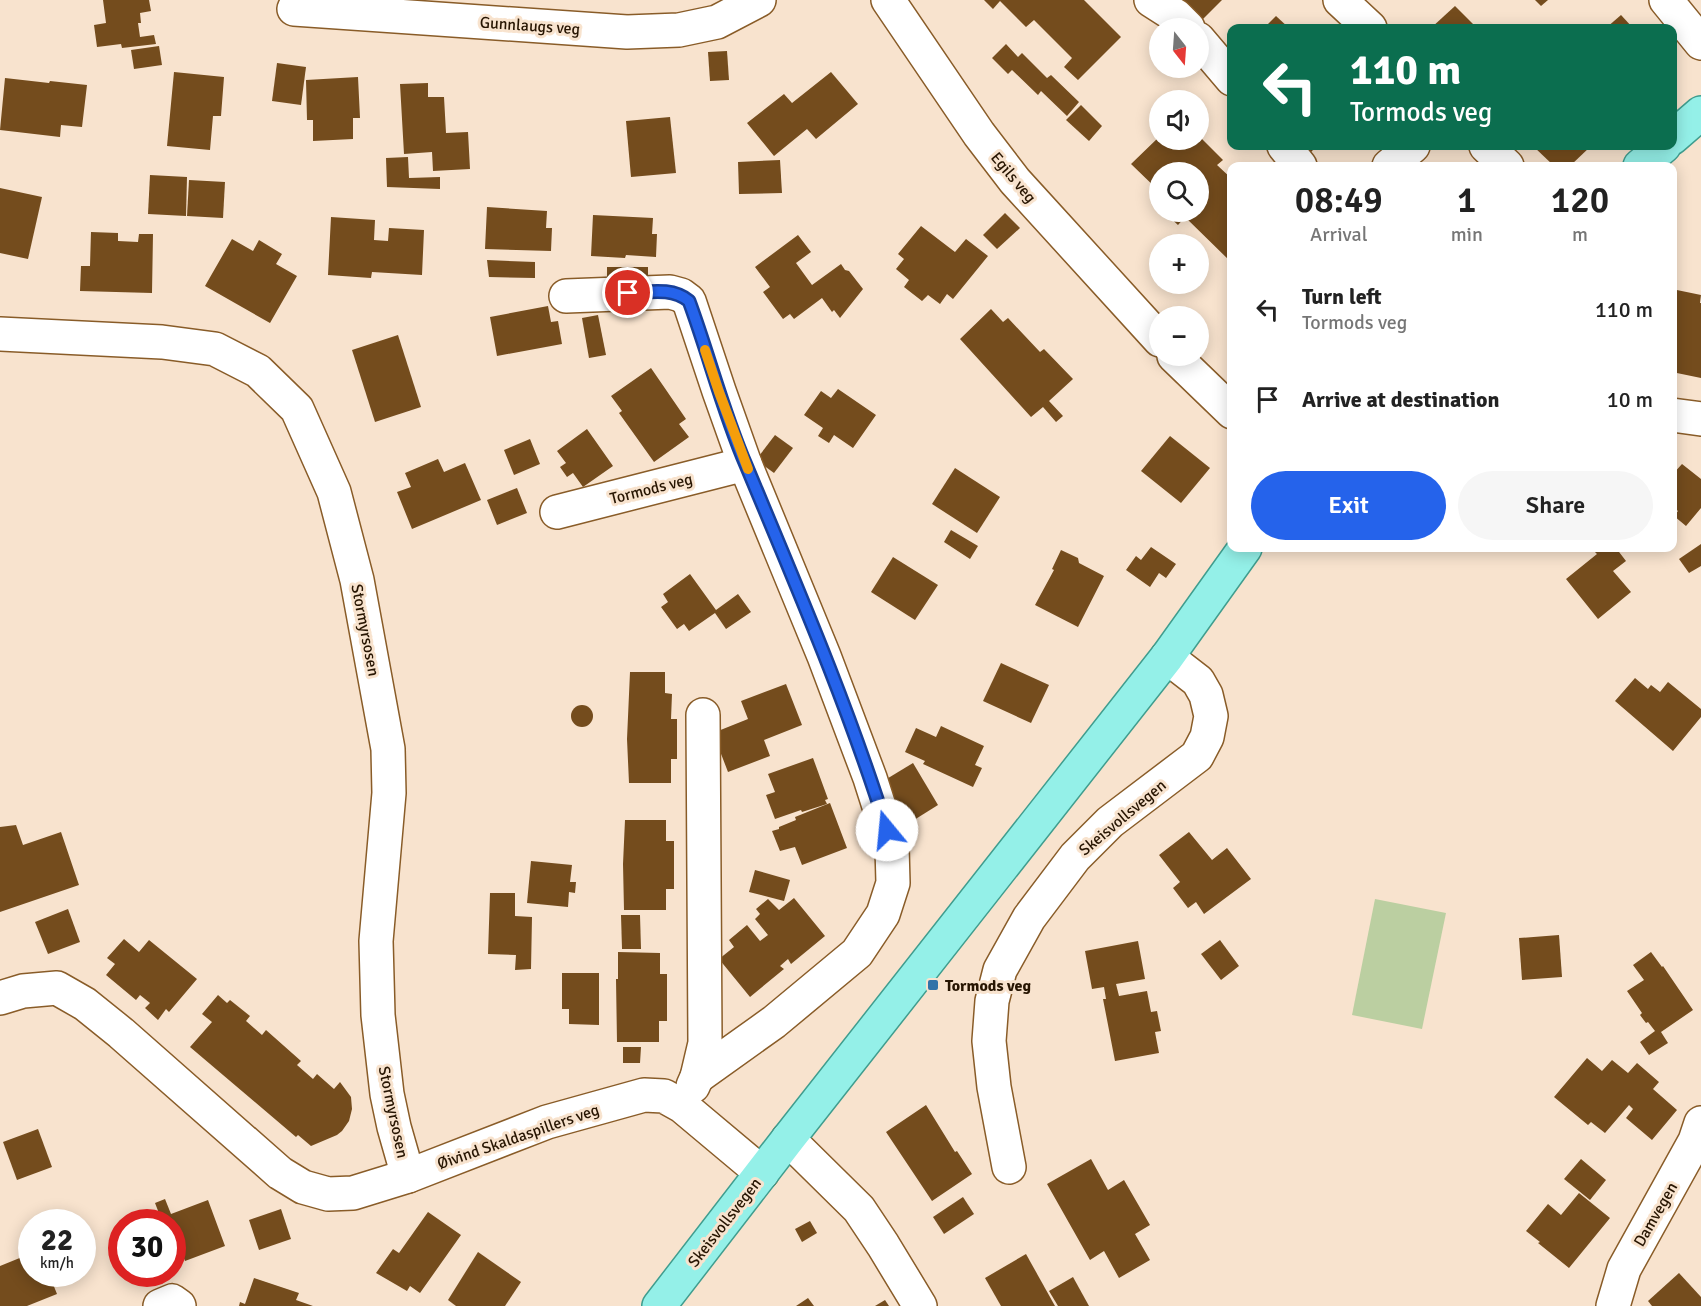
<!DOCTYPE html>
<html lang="en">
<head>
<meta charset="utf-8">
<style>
	body { margin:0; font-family:Signika,sans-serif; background:#f6f6f6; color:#222; height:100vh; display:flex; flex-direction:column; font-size:22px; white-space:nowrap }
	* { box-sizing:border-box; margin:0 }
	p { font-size:20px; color:#767676 }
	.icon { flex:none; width:33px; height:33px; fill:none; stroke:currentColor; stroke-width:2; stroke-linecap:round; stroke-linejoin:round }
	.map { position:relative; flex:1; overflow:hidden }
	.panel { position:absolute; left:1227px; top:162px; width:450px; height:390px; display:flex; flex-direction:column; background:#fff; border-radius:12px; box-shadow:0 3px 15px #0003 }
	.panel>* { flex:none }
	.guide { position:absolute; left:1227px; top:24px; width:450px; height:126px; border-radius:12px; box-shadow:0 3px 15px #0003; background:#0b6e4f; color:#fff; overflow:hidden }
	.needle { width:39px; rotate:163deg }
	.tools { position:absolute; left:1149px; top:18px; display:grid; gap:12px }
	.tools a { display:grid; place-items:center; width:60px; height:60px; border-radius:50%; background:#fff; box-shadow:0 3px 15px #0003; font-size:30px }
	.speed { position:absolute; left:18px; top:1209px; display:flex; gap:12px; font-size:30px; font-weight:700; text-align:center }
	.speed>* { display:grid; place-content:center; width:78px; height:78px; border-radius:50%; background:#fff; box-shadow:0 3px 15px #0003; line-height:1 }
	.speed small { font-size:15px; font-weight:400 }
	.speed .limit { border:9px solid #d22; background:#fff; color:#111 }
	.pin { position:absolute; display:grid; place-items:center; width:51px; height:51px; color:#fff; margin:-26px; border:3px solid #fff; border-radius:50%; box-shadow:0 2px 6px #0007 }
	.me { position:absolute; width:66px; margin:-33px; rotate:343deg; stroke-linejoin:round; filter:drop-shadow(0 0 4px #0008) }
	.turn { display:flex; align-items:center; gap:21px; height:126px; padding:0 24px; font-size:27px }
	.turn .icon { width:78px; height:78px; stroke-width:2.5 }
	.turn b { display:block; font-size:42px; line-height:51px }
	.eta { display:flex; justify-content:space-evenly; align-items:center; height:102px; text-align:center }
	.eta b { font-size:36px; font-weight:600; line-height:42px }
	.cta { display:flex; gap:12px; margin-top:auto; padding:12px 24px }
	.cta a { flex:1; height:69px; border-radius:36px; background:#2563eb; color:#fff; font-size:24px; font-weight:600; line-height:69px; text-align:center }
	.cta a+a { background:#f6f6f6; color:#222 }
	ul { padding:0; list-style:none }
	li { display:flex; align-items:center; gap:18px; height:90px; padding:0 24px }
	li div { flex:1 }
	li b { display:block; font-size:22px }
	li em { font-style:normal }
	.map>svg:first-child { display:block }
	.green { fill:#bbcfa1 }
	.building { fill:#744c1d }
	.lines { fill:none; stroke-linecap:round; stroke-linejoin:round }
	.minor-casing { stroke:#895c28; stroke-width:36 }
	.major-casing { stroke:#409d8e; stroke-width:36 }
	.minor { stroke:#fff; stroke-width:33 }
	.major { stroke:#94f0e8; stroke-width:33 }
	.route-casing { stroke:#184099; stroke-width:15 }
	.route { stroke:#2563eb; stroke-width:10 }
	.slow { stroke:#f59e0b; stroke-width:10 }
	.poi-dot { fill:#3272a8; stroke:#f8e3ce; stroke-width:2 }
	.labels { text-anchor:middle; stroke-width:6; stroke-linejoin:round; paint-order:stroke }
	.street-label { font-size:16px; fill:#271502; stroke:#f8e3ce }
	.poi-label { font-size:16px; font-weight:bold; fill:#271502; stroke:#f8e3ce; text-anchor:start }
</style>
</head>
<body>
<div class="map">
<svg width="1701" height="1306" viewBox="0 0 1701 1306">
	<rect width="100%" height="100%" fill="#f8e3ce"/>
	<path class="green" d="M1375,899l71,14 -24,116 -70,-14z"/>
	<g class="building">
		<path d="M103,0h46l2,11 -11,2 1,10h-3l2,14 14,-2 2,9 -34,4 -1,-4 -24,3 -3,-22 12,-2z"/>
		<path d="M984,0h100l37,37 -43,43 -14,-13 8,-9 -38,-38 -8,7 -26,-26 -7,8z"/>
		<path d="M1183,0h39l-24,24 -11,-19z"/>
		<path d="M1535,0h13l-7,6z"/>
		<path d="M1455,6l22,22h-46z"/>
		<path d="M1621,15l12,13h-27z"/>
		<path d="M1276,16l13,12h-25z"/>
		<path d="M1006,44l12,13 4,-4 25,25 4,-3 28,27 -12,14 -26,-25 -3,4 -26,-25 -4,4 -16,-16z"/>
		<path d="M159,46l3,19 -28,4 -3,-19z"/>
		<path d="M727,51l2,29 -19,1 -2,-29z"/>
		<path d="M277,63l29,4 -5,38 -29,-4z"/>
		<path d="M174,72l50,5 -3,39h-8l-3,34 -43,-4z"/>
		<path d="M831,72l27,32 -42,35 -9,-10 -33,27 -27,-33 37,-29 8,9z"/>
		<path d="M358,77l2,41h-7v21l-40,2v-21h-6l-1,-40z"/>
		<path d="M5,78l44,5 1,-2 37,4 -5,42 -21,-2 -1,12 -60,-7z"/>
		<path d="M428,83v14h16l2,36 22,-1 2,37 -37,2 -1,-19 -28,2 -4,-70z"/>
		<path d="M1081,105l21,21 -13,15 -23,-21z"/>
		<path d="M670,117l6,56 -45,4 -5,-56z"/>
		<path d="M1198,135l25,25 -6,5 15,14v84l-47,-46 -7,8 -14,-13h34v-40h-38v20l-29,-28 29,-28v4h38z"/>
		<path d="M1300,146h17l-8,8z"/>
		<path d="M1533,146h58l-21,20h-16z"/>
		<path d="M408,157l1,21 31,-1v12l-53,-2 -1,-29z"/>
		<path d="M780,160l2,33 -43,1 -1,-32z"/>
		<path d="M150,175l37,2 -1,39 -38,-2z"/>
		<path d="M189,180l36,2 -2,36 -36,-2z"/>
		<path d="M0,188l42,9 -14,62 -28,-6z"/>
		<path d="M1160,192v15l-8,-7z"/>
		<path d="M487,207l60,4 -1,17h6l-1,23 -66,-2z"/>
		<path d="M1005,213l15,15 -23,21 -14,-14z"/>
		<path d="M593,215l60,3 -1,16h5l-1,23 -30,-2 -1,3 -34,-2z"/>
		<path d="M331,217l44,3 -1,20 14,1 1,-13 35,2 -2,45 -50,-3 -1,6 -43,-3z"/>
		<path d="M921,226l34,26 11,-13 22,17 -35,43 -6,-5 -7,10 -12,-9 -6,6 -18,-14 5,-7 -13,-11 8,-10 -6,-5z"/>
		<path d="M91,232l27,1v8l20,1 1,-8h14l-1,59 -72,-2 1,-25h9z"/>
		<path d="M798,235l13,17 -15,11 16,22 29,-21 4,6 4,1 14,18 -23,29 -6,-8 -2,2 -10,-14 -28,21 -4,-5 -7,5 -20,-27 7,-5 -15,-20z"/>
		<path d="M232,239l21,12 6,-11 23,14 -6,10 21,12 -27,47 -65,-37z"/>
		<path d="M487,260l48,2v16l-46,-1z"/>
		<rect x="607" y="267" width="41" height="16"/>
		<path d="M1672,289l29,6 -1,8h1v75l-29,-6 2,-7h-2z"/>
		<path d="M548,306l3,16 7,-1 4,23 -65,12 -7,-39z"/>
		<path d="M991,309l12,13 5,-4 32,34 4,-3 29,30 -24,22 14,15 -7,6 -13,-15 -12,10 -71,-78z"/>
		<path d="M598,315l8,40 -17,3 -7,-40z"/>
		<path d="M398,335l23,72 -46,15 -23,-72z"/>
		<path d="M651,368l35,51 -7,5 10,13 -35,25 -35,-49 3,-2 -11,-15z"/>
		<path d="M838,389l38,26 -23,33 -19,-13 -5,8 -11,-7 5,-8 -19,-13 17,-24 10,7z"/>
		<path d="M587,429l26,37 -30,21 -10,-14 -6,4 -7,-10 6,-4 -9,-12z"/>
		<path d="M775,435l18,13 -19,25 -18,-13z"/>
		<path d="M1170,436l40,32 -29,35 -40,-32z"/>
		<path d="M530,439l10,25 -26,11 -10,-25z"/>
		<path d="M438,459l6,13 21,-9 16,37 -69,29 -15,-37 14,-5 -6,-14z"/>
		<path d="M1682,464l19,15v29l-15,18 -12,-10 4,-5 -6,-5v-31z"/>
		<path d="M955,468l45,29 -23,36 -45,-29z"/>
		<path d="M517,488l10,25 -30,12 -10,-25z"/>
		<path d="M951,530l27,16 -8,13 -26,-17z"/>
		<path d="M1701,544v22l-12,7 -10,-14z"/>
		<path d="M1151,547l25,17 -10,14 -7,-5 -9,14 -24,-17 10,-14 5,4z"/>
		<path d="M1591,548h25l10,13 -13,10 18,21 -33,27 -32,-40 31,-25z"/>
		<path d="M1061,550l17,8 1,5 25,13 -26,51 -43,-22 19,-35 -2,-1z"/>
		<path d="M893,557l45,28 -23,35 -44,-28z"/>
		<path d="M690,574l26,36 22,-16 13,18 -25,17 -11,-16 -26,18 -5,-7 -7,5 -16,-22 7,-5 -5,-8z"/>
		<path d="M1001,663l48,22 -18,38 -48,-22z"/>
		<path d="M630,672h35v21l7,1 -1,25h6v40h-6v24h-42l-2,-44z"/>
		<path d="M1635,678l13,11 3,-4 9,7 8,-10 33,27v8l-28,34 -58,-50z"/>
		<path d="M786,684l16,41 -38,15 6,16 -42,16 -15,-39 35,-14 -7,-18z"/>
		<circle cx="582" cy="716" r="11"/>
		<path d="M941,726l43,20 -9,19 7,3 -9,19 -50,-23 2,-3 -20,-9 11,-24 20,9z"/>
		<path d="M813,758l15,41 -3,1 2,4 -25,8 -1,-2 -26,9 -9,-24 9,-3 -7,-18z"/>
		<path d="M913,763l25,42 -32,20 -26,-42z"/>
		<path d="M830,803l17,45 -45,17 -7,-18 -15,4 -8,-20 7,-2v-2l17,-7 -1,-3z"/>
		<path d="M625,820h41v21h8v48h-8v21h-42l-1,-46z"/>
		<path d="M16,825l7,20 38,-13 18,53 -79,27v-85z"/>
		<path d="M1189,832l23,28 15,-12 24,31 -47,35 -8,-12 -8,6 -15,-20 7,-6 -21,-27z"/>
		<path d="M531,861l41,4 -2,17h6l-1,11 -6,-1 -1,15 -41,-4z"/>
		<path d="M755,870l35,10 -6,21 -35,-9z"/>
		<path d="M490,893h25v23l17,1 -1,52 -16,1 1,-15 -28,-1z"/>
		<path d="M794,898l31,38 -34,28 -3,-5 -8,7 4,3 -34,28 -31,-38 15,-12 -5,-7 18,-15 13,16 8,-6 -13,-16 5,-5 -4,-5 12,-10 11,11z"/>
		<path d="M68,909l12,33 -32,12 -13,-32z"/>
		<path d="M621,915h19l1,34h-19z"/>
		<path d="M1559,935l3,42 -40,3 -3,-42z"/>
		<path d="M124,939l15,13 10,-12 48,39 -28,33 -3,-3 -8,11 -13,-12 5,-5 -10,-8 -4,5 -30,-25 9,-11 -8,-6z"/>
		<path d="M1220,940l19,26 -18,14 -20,-26z"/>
		<path d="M1138,941l7,38 -29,5 3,12 28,-5 4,21 6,-1 4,20 -6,1 4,21 -44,8 -12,-62h3l-2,-12 -12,2 -7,-38z"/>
		<path d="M618,952l42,1v21h7v47h-8v21h-42l-1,-63h2z"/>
		<path d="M1651,952l11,15 1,-1 30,44 -32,22 7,11 -19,12 -9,-13 15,-11 -7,-9 -2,1 -6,-8 2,-2 -15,-22 17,-11 -11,-15z"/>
		<path d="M562,973h37v52l-30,-1v-15h-7z"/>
		<path d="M218,995l9,8 3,-3 20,16 -4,5 16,14 4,-5 35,31 -4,4 16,14 4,-5 17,15 6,-7 11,15 1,12 -3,12 -7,10 -5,4 -26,11 -13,-11 -2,2 -106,-90 22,-25 -10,-8z"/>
		<path d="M623,1047h18l-1,16h-17z"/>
		<path d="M1587,1058l15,13 10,-11 16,13 9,-10 22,19 -6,7 24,21 -25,30 -26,-22 7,-9 -4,-4 -24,28 -14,-11 -3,3 -34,-28z"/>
		<path d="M926,1105l29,47 2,-1 15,23 -40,27 -46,-69z"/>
		<path d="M38,1129l14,38 -35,13 -14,-38z"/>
		<path d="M1091,1159l17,31 16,-10 26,45 -15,9 15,26 -31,18 -15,-27 -14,9 -43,-76z"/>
		<path d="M1581,1159l25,21 -16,20 -26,-21z"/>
		<path d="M1579,1193l31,25 -41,50 -31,-25 2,-1 -14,-11 22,-27 13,11z"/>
		<path d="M963,1197l11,17 -30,20 -11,-17z"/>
		<path d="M165,1199l6,15 37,-14 17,46 -40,15 -13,-34v-5h-1l-2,-3 -7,2 -7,-18z"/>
		<path d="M281,1209l10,30 -32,11 -10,-30z"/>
		<path d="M428,1212l33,23 -41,58 -10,-7 -3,5 -31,-18 17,-24 6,4z"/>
		<path d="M810,1221l7,12 -15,9 -7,-13z"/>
		<path d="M478,1252l43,30 -16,24h-49l-8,-6z"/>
		<path d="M32,1253v21h17l8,20 -30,12h-27v-40z"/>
		<path d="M1026,1254l29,52h-54l-16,-28z"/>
		<path d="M1679,1273l22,24v9h-49l-4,-5z"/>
		<path d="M1073,1277l16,29h-31l-9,-15z"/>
		<path d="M254,1278l45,15 -3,7 17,6h-74l1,-4 5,2z"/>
		<path d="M808,1298l6,8h-18z"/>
		<path d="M885,1300l4,6h-14z"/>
	</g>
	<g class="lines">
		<g class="minor-casing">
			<g id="minor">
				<path d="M888,0l91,134 36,47 145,159"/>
				<path d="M1151,0l25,16 12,12"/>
				<path d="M1340,0l30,28"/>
				<path d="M1666,0l35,43"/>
				<path d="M294,9l333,23 52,-2 38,-8 42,-22"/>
				<path d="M1198,39l34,40"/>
				<path d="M1284,146l16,20"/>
				<path d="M1486,146l21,20"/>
				<path d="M1389,166l24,-20"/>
				<path d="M566,296l104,-4 11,3 8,6 30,90 26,73 79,192 46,122 22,69 1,36 -10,31 -26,39 -83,69 -77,55"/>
				<path d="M0,334l162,8 53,7 43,22 39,38 37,83 23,88 31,169 1,44 -13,148 2,74 9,79 7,33 14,49"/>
				<path d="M1174,356l58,56"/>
				<path d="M1672,415l29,4"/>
				<path d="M557,512l188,-48"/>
				<path d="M0,998l23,-7 34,-3 28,16 36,29 159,140 23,14 25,7 25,-1 55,-17 139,-54 97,-27 20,1 18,10 80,67"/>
				<path d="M693,1086l4,-9 8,-34 -2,-328"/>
				<path d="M788,1139l71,70 24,36 37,61"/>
				<path d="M1009,1167l-15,-80 -5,-46 3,-40 8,-31 29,-52 46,-61 35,-35 87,-66 10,-19 4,-21 -5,-21 -8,-14 -31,-24"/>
				<path d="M160,1306l12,-5 7,5"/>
				<path d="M1613,1306l11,-37 71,-128 6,-18"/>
			</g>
		</g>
		<g class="major-casing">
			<g id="major">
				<path d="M1672,138l29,-25"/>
				<path d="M1640,166l24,-20"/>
				<path d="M659,1306l129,-167 379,-482 78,-109"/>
			</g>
		</g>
		<use href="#minor" class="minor"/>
		<use href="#major" class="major"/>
	</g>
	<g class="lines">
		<g class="route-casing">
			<path id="route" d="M628,293c22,-1 44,-6 61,8 20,54 34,111 57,164 50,120 102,240 141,365"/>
		</g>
		<use href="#route" class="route"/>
		<path class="slow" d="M705,350l14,42 29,77"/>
	</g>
	<rect class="poi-dot" x="927" y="979" width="12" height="12" rx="3"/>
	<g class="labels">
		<g class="street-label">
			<text transform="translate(530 25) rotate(4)" y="6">Gunnlaugs veg</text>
			<text transform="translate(1014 177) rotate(50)" y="6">Egils veg</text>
			<text transform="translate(651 488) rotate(-14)" y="6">Tormods veg</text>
			<text transform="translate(366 630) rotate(79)" y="6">Stormyrsosen</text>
			<text transform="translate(1122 817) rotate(-40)" y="6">Skeisvollsvegen</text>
			<text transform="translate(394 1112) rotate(78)" y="6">Stormyrsosen</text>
			<text transform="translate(518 1136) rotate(-19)" y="6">Øivind Skaldaspillers veg</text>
			<text transform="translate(1655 1214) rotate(-60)" y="6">Damvegen</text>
			<text transform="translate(724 1222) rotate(-52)" y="6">Skeisvollsvegen</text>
		</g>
		<g class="poi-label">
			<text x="945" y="991">Tormods veg</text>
		</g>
	</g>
</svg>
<div class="tools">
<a><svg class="needle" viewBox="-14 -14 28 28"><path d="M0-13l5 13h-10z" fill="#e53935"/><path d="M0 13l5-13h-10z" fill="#767676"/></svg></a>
<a><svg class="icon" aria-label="sound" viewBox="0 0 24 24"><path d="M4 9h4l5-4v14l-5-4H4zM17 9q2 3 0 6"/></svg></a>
<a><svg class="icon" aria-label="search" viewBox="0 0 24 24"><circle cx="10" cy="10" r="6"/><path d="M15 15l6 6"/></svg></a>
<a>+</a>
<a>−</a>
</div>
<div class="speed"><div>22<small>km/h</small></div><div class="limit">30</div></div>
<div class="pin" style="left:628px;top:293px;background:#d93025"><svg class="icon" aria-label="arrive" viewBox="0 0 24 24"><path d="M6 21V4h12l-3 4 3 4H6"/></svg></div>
<svg class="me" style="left:887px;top:830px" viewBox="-20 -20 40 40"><circle r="19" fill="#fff"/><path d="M0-13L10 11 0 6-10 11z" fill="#2563eb"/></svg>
<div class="guide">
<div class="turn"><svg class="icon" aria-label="left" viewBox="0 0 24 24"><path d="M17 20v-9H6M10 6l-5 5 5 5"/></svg><div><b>110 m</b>Tormods veg</div></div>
</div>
<section class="panel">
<div class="eta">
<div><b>08:49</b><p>Arrival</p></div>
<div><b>1</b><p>min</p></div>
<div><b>120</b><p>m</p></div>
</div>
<ul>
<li><svg class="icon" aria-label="left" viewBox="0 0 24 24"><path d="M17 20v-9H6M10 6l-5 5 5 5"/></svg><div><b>Turn left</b><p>Tormods veg</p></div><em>110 m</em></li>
<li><svg class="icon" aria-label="arrive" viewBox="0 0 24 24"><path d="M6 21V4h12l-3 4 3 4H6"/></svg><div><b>Arrive at destination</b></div><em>10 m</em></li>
</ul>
<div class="cta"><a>Exit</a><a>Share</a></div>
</section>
</div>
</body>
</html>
